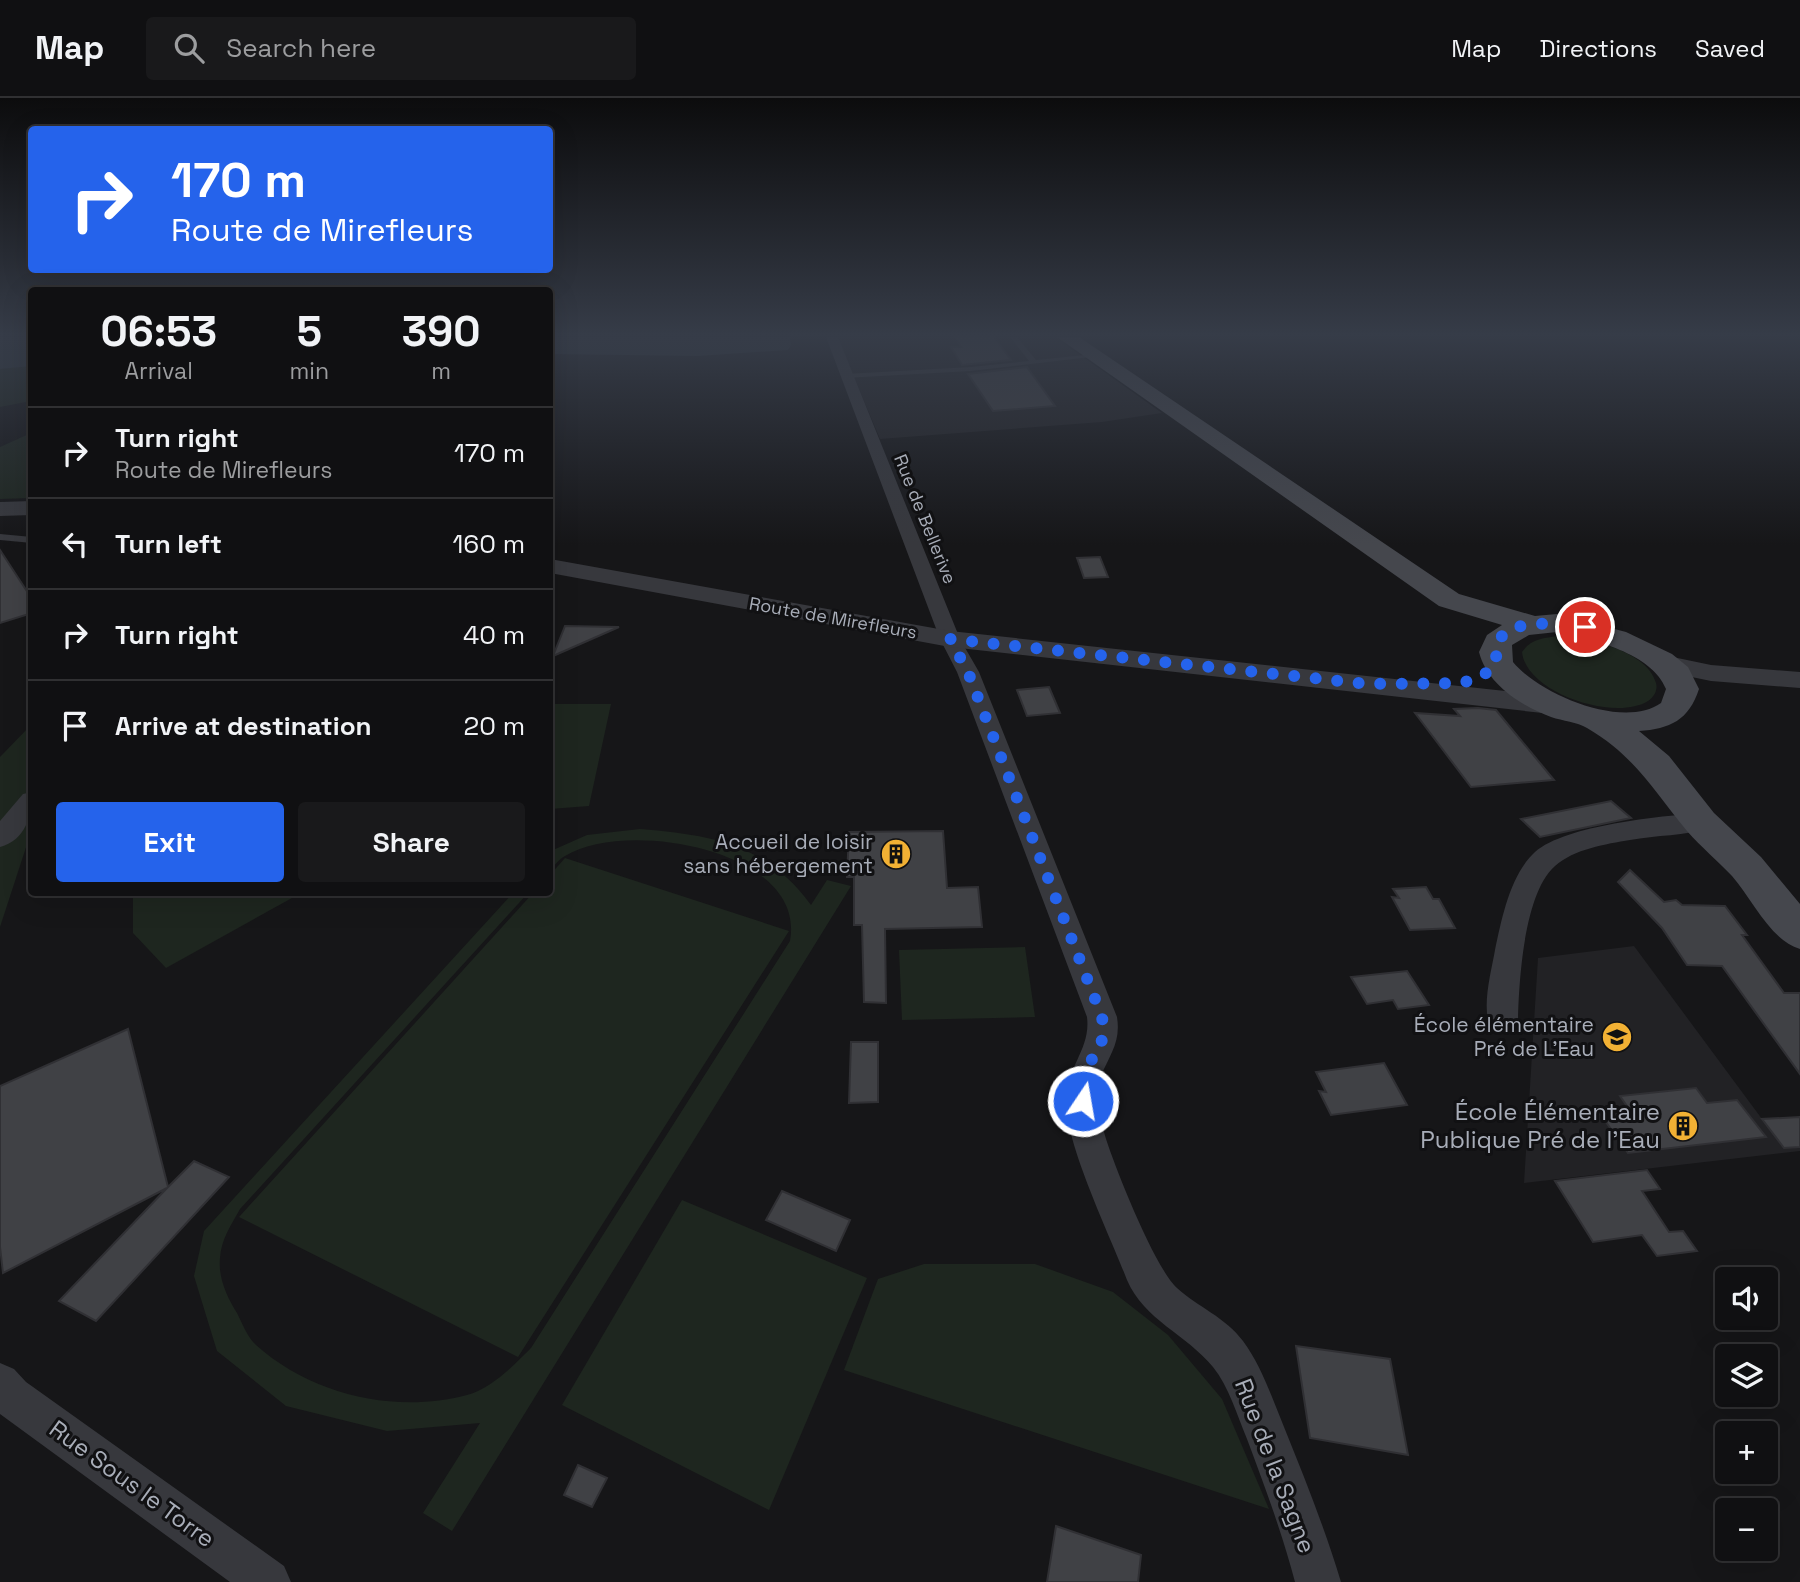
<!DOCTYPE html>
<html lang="en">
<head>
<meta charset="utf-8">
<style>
	body { margin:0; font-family:"Space Grotesk",sans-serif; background:#19191b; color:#f1f3f6; height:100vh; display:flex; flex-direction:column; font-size:26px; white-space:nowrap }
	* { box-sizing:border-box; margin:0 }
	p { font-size:23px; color:#9c9d9f }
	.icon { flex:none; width:38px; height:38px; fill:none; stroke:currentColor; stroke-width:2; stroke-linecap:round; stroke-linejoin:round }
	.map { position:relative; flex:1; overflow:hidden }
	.drawer { position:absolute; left:28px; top:189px; width:525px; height:609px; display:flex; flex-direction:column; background:#101012; border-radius:7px; box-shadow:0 7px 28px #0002,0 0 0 2px #303032 }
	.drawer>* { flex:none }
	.hud { position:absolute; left:28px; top:28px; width:525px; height:147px; border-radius:7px; box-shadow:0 7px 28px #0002,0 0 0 2px #303032; background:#2563eb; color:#fff; overflow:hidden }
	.controls { position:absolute; left:1715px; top:1169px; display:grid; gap:14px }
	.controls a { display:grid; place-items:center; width:63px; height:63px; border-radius:7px; background:#101012; box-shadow:0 7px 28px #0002,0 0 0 2px #303032; font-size:35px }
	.pin { position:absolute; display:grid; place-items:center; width:60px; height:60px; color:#fff; margin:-30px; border:4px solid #fff; border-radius:50%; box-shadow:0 2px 7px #0007 }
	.me { position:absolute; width:77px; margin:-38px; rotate:12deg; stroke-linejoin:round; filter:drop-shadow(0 0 5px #0008) }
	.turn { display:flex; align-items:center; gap:24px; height:147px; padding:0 28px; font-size:32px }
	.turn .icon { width:91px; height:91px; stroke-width:2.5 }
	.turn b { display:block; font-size:49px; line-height:60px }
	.eta { display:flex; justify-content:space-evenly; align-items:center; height:119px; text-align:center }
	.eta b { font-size:42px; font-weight:600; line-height:49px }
	.primary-button { display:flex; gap:14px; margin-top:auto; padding:14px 28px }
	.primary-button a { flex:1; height:80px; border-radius:7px; background:#2563eb; color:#fff; font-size:28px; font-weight:600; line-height:80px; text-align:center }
	.primary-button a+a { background:#19191b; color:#f1f3f6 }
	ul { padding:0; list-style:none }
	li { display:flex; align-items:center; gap:21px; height:91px; padding:0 28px; border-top:2px solid #303032 }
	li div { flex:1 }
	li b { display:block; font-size:26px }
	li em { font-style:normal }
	header { display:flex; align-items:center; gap:42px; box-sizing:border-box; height:98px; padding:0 35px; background:#101012; border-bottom:2px solid #303032 }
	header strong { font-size:33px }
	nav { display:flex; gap:38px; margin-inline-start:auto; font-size:24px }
	.search { width:490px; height:63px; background:#19191b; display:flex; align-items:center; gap:18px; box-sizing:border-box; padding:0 24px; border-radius:7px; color:#9c9d9f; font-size:26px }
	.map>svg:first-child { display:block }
	.built { fill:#222225 }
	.green { fill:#1e261f }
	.water { fill:#2c353c }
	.building { fill:#404145; stroke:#303034; stroke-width:2 }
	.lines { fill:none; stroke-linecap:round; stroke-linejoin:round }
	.service { fill:#37383d; fill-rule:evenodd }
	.minor { fill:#37383d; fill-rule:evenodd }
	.tertiary { fill:#37383d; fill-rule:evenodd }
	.secondary { fill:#45474d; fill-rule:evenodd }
	.route { stroke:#2563eb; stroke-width:12; stroke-dasharray:0 21.6 }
	.labels { text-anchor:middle; stroke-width:6; stroke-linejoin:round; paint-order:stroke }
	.far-street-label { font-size:18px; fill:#a8adb8; stroke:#111113 }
	.poi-label { font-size:21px; fill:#a8adb8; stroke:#111113; text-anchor:end }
	.near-poi-label { font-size:24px; fill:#a8adb8; stroke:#111113; text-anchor:end }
	.near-street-label { font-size:24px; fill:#a8adb8; stroke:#111113 }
</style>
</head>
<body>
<header>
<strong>Map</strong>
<div class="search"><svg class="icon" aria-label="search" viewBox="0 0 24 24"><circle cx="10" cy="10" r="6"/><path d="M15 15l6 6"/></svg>Search here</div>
<nav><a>Map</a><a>Directions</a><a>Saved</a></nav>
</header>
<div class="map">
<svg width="1800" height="1484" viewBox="0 0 1800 1484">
	<rect width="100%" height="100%" fill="#161618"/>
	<g class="built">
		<path d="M837,239h218l107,76 -60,9 -222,17z"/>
		<path d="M1634,848l128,173 38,-2v34l-276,32 14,-225z"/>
	</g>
	<g class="green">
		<path d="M21,268h10v35l-31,6v-38z"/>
		<path d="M31,335v65l-31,1v-52z"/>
		<path d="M1558,538c29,2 89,14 98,47 2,7 -2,14 -8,18 -33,21 -122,-8 -126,-49 9,-13 21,-14 36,-16z"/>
		<path d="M550,606h61l-22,102 -39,3z"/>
		<path d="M31,627v107l-31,95v-170z"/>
		<path d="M640,731c72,6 126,15 171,76l16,-25 24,6 -399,645 -29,-18 57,-90 -93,8 -101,-25 -69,-55 -23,-75 10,-45 309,-338h15l-288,316c-9,16 -19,31 -20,49 -2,20 7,39 17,55 5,10 11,25 19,32 56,50 139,69 211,50 25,-7 46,-29 64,-47l259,-407c17,-92 -166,-123 -225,-85 -6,3 -11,10 -15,15v-17l3,-4 34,-15z"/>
		<path d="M565,760l224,73 -271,426 -279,-140 294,-324 17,-1v-17z"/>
		<path d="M133,795v-1l168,1 -135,75 -33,-35z"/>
		<path d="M1025,849l10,70 -133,3 -3,-70z"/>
		<path d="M682,1102l185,78 -98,232 -207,-105z"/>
		<path d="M924,1166h111l78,28 55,43 54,64 47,110 -425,-139 34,-91z"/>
	</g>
	<g class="water">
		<path d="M0,239h31v29l-31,3z"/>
		<path d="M550,239h240l1,8 -3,5 -90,6 -148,-2z"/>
	</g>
	<g class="building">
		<path d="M955,239h39l17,23 -49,5 -11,-18h10z"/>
		<path d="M1027,269l28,39 -62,5 -25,-37z"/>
		<path d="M0,452l32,49v14l-32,10z"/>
		<path d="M1100,459l8,20 -24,1 -7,-20z"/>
		<path d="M565,528l54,1 -66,29z"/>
		<path d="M1049,589l11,26 -33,3 -10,-26z"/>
		<path d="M1478,610l18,2 58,70 -83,7 -56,-74 45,3 -6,-7z"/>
		<path d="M1611,703l20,17 -91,19 -19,-18z"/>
		<path d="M943,733l4,57 31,-1 4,40 -97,2 1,74 -22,-1 -2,-77h-8v-48h-7l2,-45z"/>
		<path d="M1630,772l34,32 12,-2 6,5 43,1 22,29h-5l42,58h16v81l-78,-108 -35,-1 -25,-37 -44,-46z"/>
		<path d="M1426,789l7,12h6l16,29 -45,2 -18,-33 7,1 -6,-9z"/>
		<path d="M1407,873l22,34 -31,4 -5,-9 -26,4 -16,-27z"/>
		<path d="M128,931l40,158 26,-26 35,16 -133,144 -37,-20 108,-113 -164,85 -3,-26v-161z"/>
		<path d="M851,944h27v60l-29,1z"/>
		<path d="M1384,965l23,42 -76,10 -12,-24 7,1 -10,-20z"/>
		<path d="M1696,990l11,15 30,-3 29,37 -138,16 -27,-38 30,-3 -11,-16z"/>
		<path d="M1800,1019v30l-16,1 -22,-29z"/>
		<path d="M1647,1072l13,19 -18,2 27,41 14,-1 14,20 -40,5 -15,-21 -49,7 -38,-61z"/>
		<path d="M782,1093l68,29 -14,31 -70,-31z"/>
		<path d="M1296,1248l94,13 18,96 -98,-17z"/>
		<path d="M578,1367l29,13 -15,29 -28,-12z"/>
		<path d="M1056,1428l85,29 -3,27h-91z"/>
	</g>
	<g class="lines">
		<g class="service">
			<path d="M1010,239h7l19,23 59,-6 4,2 -128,15 -126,7 -4,-2 4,-2 126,-7 58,-6z"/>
			<path d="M0,436l32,3v6l-32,-3z"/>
		</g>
		<g class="minor">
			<path d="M826,239h12l122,302 19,33 138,345c4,25 -7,37 -16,59 -7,18 0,46 5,63 10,31 49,129 71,149 21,19 48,29 66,53 19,26 29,57 41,86 21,52 41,102 57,155h-46c-13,-49 -30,-95 -48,-143 -10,-24 -18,-52 -34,-72 -27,-33 -69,-47 -86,-87 -17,-45 -63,-138 -61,-182 1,-31 25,-50 21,-81l-130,-345 -17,-33z"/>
			<path d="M32,694c0,23 -6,48 -32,55v-26l23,-27z"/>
			<path d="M1701,715l9,3 4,6 -4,6c-25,8 -54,7 -80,12 -24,4 -56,9 -75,26 -31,27 -36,114 -37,154l-5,9 -11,4 -11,-4c-10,-21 0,-56 4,-79 7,-32 15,-75 40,-98 31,-27 126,-36 166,-39z"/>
			<path d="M0,1265l14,6 12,13 258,184 7,16h-61l-230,-168z"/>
		</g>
		<g class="tertiary">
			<path d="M32,403v14l-32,1v-14z"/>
			<path d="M550,461l400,72 602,65 10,3 4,6 -4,6 -10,3 -602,-67 -400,-74z"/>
			<path d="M1663,557l48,10 89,7v16l-89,-7 -58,-12 -4,-6 4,-6z"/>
		</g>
		<path class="secondary" d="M1057,239h22l380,257 76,22 22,-2 69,18 46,22 16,13 11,22c-10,31 -29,40 -60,42l30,25 45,57 47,44 39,47v45c-30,-9 -47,-49 -68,-73 -14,-15 -31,-29 -45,-45 -34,-41 -52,-75 -100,-103 -10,-6 -24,-7 -36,-11 -30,-11 -64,-33 -72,-65l8,-17 15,-10 -63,-19zM1557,534c35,7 95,21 109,57l-5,14c-38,27 -122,-9 -148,-41l-1,-17 17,-10z"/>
	</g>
	<linearGradient id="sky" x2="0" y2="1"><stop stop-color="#0c0c0d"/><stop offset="0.53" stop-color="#363c48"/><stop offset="1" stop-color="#363c48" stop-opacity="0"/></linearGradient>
	<rect width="1800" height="447" fill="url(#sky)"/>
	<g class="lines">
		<path class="route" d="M1083,1003c0,-8 -1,-17 1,-24 7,-26 23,-24 18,-60l-134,-345 -18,-33 418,45 92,-1 21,-5 16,-16c-10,-48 58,-39 88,-35"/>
	</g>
	<defs>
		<g id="building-disc" transform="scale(1.575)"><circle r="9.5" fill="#f2b134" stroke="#111113"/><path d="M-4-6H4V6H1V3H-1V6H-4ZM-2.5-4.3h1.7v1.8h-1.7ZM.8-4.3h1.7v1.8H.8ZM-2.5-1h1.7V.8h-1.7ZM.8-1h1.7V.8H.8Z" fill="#111"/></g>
		<g id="school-disc" transform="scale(1.575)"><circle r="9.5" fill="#f2b134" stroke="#111113"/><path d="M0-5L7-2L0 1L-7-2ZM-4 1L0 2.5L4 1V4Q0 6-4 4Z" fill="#111"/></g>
	</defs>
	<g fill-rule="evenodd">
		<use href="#building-disc" x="896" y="756"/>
		<use href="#school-disc" x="1617" y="939"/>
		<use href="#building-disc" x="1683" y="1028"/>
	</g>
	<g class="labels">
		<g class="far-street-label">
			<text transform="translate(925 421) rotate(68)" y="6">Rue de Bellerive</text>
			<text transform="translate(833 520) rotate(10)" y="6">Route de Mirefleurs</text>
		</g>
		<g class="poi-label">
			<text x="873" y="751">Accueil de loisir<tspan x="873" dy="24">sans hébergement</tspan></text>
			<text x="1594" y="934">École élémentaire<tspan x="1594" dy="24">Pré de L'Eau</tspan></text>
		</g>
		<g class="near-poi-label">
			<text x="1660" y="1022">École Élémentaire<tspan x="1660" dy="28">Publique Pré de l'Eau</tspan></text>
		</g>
		<g class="near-street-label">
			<text transform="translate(1275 1368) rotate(69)" y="8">Rue de la Sagne</text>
			<text transform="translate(132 1386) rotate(36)" y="8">Rue Sous le Torre</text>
		</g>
	</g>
</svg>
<div class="controls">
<a><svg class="icon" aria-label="sound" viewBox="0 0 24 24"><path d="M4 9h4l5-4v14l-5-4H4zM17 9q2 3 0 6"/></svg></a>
<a><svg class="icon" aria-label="layers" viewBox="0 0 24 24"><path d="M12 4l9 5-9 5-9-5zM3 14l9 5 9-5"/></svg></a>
<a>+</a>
<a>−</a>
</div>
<div class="pin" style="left:1585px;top:529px;background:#d93025"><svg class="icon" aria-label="arrive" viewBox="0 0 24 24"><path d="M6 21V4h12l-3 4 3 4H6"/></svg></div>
<svg class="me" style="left:1083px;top:1003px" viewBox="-20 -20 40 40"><circle r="17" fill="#2563eb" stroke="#fff" stroke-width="3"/><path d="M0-11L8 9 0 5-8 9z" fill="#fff"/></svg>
<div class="hud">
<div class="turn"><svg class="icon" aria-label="right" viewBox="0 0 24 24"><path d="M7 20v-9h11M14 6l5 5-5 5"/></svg><div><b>170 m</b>Route de Mirefleurs</div></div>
</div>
<section class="drawer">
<div class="eta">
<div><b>06:53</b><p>Arrival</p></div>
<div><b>5</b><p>min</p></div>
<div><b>390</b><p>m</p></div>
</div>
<ul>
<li><svg class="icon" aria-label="right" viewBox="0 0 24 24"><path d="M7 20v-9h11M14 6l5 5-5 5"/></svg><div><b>Turn right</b><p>Route de Mirefleurs</p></div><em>170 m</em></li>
<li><svg class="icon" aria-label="left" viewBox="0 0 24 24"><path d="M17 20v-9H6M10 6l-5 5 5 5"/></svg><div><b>Turn left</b></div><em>160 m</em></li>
<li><svg class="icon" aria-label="right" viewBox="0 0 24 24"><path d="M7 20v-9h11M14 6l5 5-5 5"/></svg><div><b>Turn right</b></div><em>40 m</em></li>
<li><svg class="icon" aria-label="arrive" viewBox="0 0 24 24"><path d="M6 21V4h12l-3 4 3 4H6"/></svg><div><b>Arrive at destination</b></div><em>20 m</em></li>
</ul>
<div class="primary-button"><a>Exit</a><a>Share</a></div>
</section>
</div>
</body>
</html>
